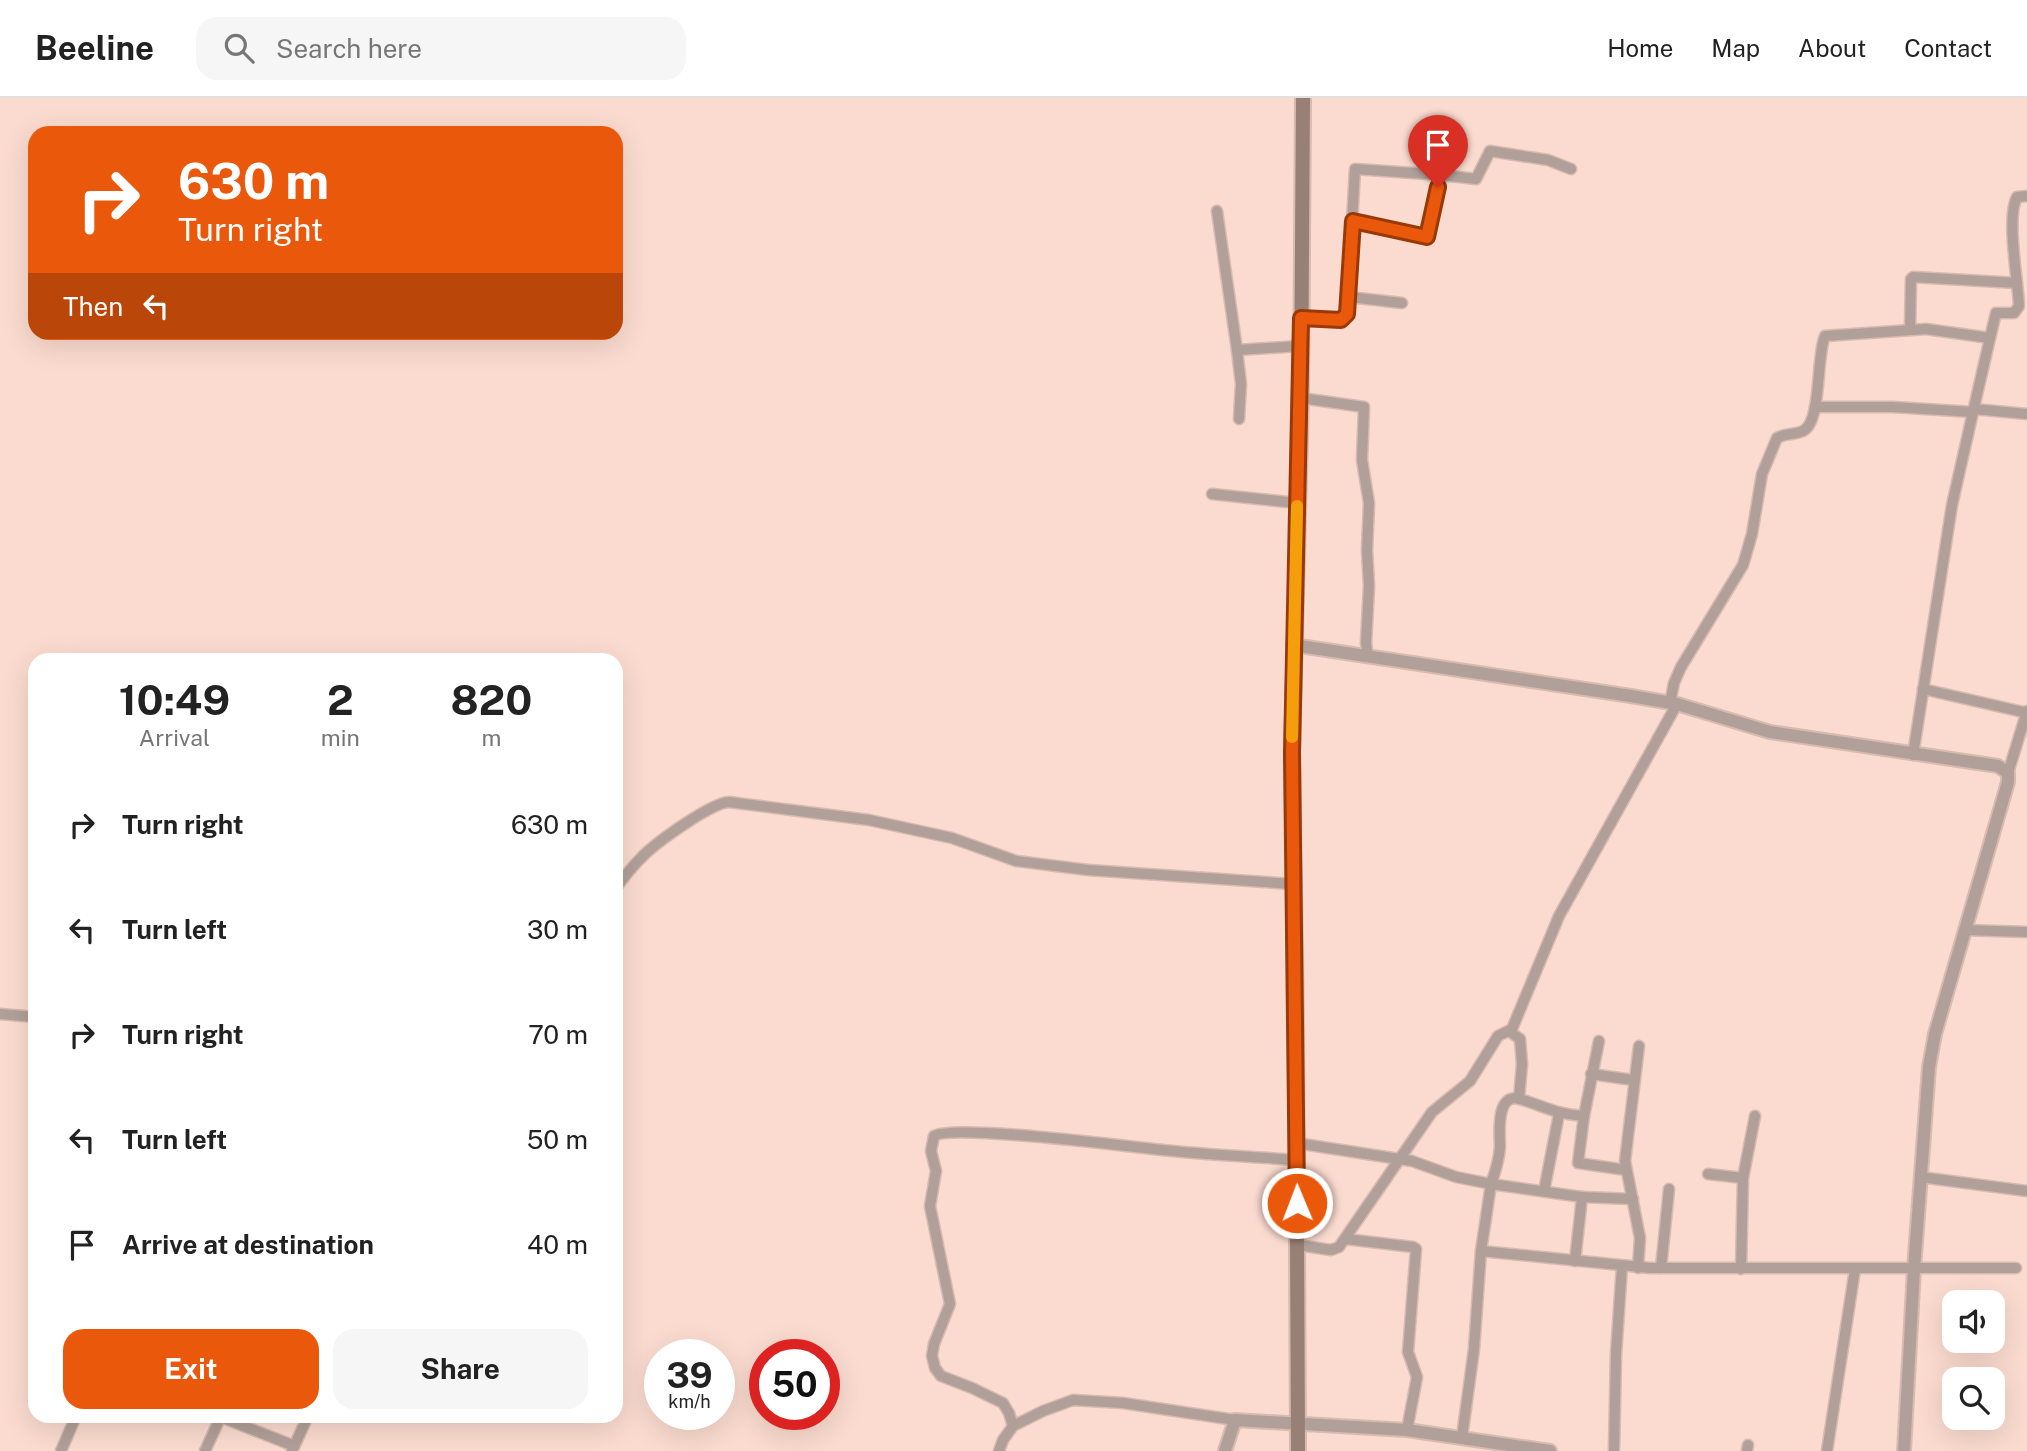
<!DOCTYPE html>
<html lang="en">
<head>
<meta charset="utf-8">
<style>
	body { margin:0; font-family:"Public Sans",sans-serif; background:#f6f6f6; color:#222; height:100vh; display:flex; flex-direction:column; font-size:26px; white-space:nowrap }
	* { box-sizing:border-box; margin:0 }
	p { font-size:23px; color:#767676 }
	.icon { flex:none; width:38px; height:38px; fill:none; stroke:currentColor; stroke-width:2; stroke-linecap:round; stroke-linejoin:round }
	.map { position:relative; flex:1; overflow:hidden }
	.details { position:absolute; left:28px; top:555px; width:595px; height:770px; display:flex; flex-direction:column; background:#fff; border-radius:21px; box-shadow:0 7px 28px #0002 }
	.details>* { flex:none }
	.top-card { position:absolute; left:28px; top:28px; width:595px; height:214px; border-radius:21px; box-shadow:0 7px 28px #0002; background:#ea580c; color:#fff; overflow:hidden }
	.buttons { position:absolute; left:1942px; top:1192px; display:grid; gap:14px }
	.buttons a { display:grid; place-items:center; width:63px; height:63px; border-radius:14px; background:#fff; box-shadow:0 7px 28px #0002; font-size:35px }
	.speed { position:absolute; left:644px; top:1241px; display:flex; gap:14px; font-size:35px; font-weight:700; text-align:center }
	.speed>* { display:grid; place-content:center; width:91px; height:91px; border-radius:50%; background:#fff; box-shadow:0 7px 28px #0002; line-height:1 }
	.speed small { font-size:18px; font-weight:400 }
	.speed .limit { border:10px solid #d22; background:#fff; color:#111 }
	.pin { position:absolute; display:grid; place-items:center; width:60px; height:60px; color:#fff; margin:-72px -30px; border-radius:50% 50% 50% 0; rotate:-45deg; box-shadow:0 0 7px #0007 }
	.pin .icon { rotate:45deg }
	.me { position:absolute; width:77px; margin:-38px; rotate:359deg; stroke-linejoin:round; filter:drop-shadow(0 0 5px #0008) }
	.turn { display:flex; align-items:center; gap:24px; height:147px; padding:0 35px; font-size:32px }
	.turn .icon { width:91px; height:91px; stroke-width:2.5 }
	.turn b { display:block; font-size:49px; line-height:60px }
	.then { display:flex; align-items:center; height:66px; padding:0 35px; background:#0003; gap:14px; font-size:26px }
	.eta { display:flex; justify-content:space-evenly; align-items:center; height:119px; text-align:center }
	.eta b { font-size:42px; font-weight:700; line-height:49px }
	.action { display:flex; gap:14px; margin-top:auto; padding:14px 35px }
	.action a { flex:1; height:80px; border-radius:21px; background:#ea580c; color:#fff; font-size:28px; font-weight:700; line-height:80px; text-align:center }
	.action a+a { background:#f6f6f6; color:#222 }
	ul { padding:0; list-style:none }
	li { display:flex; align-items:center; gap:21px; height:105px; padding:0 35px }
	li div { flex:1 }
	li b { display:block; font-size:26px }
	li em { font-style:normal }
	header { display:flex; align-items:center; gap:42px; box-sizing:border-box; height:98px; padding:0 35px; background:#fff; border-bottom:2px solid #e0e0e0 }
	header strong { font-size:33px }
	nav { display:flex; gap:38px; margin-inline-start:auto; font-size:24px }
	.search { width:490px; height:63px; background:#f6f6f6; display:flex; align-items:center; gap:18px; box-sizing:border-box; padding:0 24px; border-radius:21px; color:#767676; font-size:26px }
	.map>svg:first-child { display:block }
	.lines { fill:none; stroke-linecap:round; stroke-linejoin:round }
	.minor-casing { stroke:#d7bab0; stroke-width:13 }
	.tertiary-casing { stroke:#d7bab0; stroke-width:16 }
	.secondary-casing { stroke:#d7bab0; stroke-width:18 }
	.minor { stroke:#b1a099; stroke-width:10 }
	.tertiary { stroke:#b1a099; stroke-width:12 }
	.secondary { stroke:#988076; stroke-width:14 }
	.route-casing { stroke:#983908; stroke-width:18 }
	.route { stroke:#ea580c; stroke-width:12 }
	.slow { stroke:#f59e0b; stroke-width:12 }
</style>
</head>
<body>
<header>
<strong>Beeline</strong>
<div class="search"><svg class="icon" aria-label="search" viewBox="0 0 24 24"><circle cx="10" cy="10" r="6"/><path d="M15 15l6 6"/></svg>Search here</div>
<nav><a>Home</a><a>Map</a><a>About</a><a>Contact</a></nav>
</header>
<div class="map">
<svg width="2027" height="1353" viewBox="0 0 2027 1353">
	<rect width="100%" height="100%" fill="#fbdbcf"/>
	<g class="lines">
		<g class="minor-casing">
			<g id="minor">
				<path d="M1217,113l20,139 63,-4"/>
				<path d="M1353,123l74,16 15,-62 34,4 14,-28 58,9 23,9"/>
				<path d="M1349,199l53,6"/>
				<path d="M1301,220l40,2 6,-6 8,-145 87,6"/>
				<path d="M1910,232l1,-51 2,-2 104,6"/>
				<path d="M1990,240l6,-25h18l5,-7c-1,-25 -13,-89 -2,-109l10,-1"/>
				<path d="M1237,252l4,34 -2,35"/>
				<path d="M1301,300l63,9 -2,53 7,43 -2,47 2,36 -3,57 2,13"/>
				<path d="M1815,309h78l80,5 -21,93 -39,250"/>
				<path d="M1974,311l53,5"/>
				<path d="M1212,396l85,9"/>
				<path d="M1923,591l104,24"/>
				<path d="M1670,605l4,-20 7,-16 62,-102 9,-31 10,-60 15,-36c8,-5 18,-3 26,-7 19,-9 13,-75 22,-95l101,-7 64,9 -17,74"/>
				<path d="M2008,675l19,-62"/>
				<path d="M616,790c8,-11 16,-21 25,-30 14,-15 70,-55 88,-56l140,18 83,18 64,23 72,9 205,14"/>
				<path d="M1964,832l63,2"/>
				<path d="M0,916l35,3"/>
				<path d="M1509,933l11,8 2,25 -3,35"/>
				<path d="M1591,976l42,6"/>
				<path d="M1584,1018l-6,47 48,7"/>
				<path d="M1296,1045l116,18 44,16 35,7 -10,67 -7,98 -12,88"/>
				<path d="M1708,1076l35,4"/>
				<path d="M1920,1079l107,14"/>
				<path d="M1544,1093l15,-77"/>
				<path d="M1582,1099l51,2"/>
				<path d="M1346,1141l67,8 3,2 -8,103 9,25 -10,53"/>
				<path d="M1298,1147l33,5 8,-3 93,-135 38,-31 28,-45 14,-7 47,-113 118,-212"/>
				<path d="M1481,1153l169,17h366"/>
				<path d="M1575,1163l7,-64 -91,-13c4,-11 8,-24 9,-37 0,-12 -5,-55 20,-48 26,8 35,15 64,17l15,-75"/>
				<path d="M1638,1170l2,-30 -15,-77 14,-115"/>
				<path d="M1661,1170l8,-79"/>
				<path d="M1741,1171l2,-91 12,-62"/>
				<path d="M221,1319l73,29"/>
				<path d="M1013,1328l-4,-13 -6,-10 -31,-15 -31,-12 -6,-8 -3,-12 2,-12 16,-40 -20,-98 6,-35 -5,-20 3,-15c18,-13 204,12 239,15 41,4 82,6 123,9"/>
				<path d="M61,1353l15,-35"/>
				<path d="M205,1353l16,-35"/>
				<path d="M292,1353l16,-35"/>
				<path d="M999,1353l4,-11 10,-14 30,-15 30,-11 50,3 112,17"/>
				<path d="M1614,1353l2,-97 6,-88"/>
				<path d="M1747,1353l1,-6"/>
				<path d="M1827,1353l28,-182"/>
			</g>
		</g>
		<g class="tertiary-casing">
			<g id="tertiary">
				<path d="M1293,547l338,51 46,8 93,28 228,34 10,7v9l-73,252 -6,33 -15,202 -10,182"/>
				<path d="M1225,1353l10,-31 172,10 143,21"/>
			</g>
		</g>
		<g class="secondary-casing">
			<path id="secondary" d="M1298,1353l-2,-432 -4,-266 9,-355 2,-300"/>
		</g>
		<use href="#minor" class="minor"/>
		<use href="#tertiary" class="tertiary"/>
		<use href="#secondary" class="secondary"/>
	</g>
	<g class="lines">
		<g class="route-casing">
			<path id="route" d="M1297,1105l-5,-450 9,-435 40,2 6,-6 6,-93 74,16 11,-50"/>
		</g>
		<use href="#route" class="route"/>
		<path class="slow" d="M1292,639l5,-231"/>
	</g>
</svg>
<div class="buttons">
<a><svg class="icon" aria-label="sound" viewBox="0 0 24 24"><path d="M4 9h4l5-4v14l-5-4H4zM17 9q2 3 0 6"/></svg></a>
<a><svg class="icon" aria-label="search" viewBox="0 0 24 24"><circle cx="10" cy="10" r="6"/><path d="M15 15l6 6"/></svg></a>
</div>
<div class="speed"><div>39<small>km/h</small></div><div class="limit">50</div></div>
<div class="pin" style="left:1438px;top:89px;background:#d93025"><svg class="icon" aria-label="arrive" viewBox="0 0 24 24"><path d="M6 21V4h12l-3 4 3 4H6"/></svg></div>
<svg class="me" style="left:1297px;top:1105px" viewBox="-20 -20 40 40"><circle r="17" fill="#ea580c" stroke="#fff" stroke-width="3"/><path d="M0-11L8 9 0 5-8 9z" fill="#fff"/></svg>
<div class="top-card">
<div class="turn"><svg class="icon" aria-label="right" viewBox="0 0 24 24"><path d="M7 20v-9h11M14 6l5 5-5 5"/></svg><div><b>630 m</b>Turn right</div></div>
<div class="then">Then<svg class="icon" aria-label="left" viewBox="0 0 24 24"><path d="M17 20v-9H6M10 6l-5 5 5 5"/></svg></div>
</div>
<section class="details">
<div class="eta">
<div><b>10:49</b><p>Arrival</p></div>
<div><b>2</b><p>min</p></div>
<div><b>820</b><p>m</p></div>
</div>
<ul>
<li><svg class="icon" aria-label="right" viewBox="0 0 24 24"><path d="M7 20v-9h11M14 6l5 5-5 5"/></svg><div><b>Turn right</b></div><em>630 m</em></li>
<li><svg class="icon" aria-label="left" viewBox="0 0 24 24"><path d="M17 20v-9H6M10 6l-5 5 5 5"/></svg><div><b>Turn left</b></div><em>30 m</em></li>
<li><svg class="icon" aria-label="right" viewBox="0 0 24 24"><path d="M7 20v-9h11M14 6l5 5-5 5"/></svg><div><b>Turn right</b></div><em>70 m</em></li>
<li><svg class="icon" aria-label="left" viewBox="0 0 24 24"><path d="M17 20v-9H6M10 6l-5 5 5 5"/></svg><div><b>Turn left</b></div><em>50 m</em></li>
<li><svg class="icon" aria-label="arrive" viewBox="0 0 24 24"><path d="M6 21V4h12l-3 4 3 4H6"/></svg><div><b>Arrive at destination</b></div><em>40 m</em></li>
</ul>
<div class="action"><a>Exit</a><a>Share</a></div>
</section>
</div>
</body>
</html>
